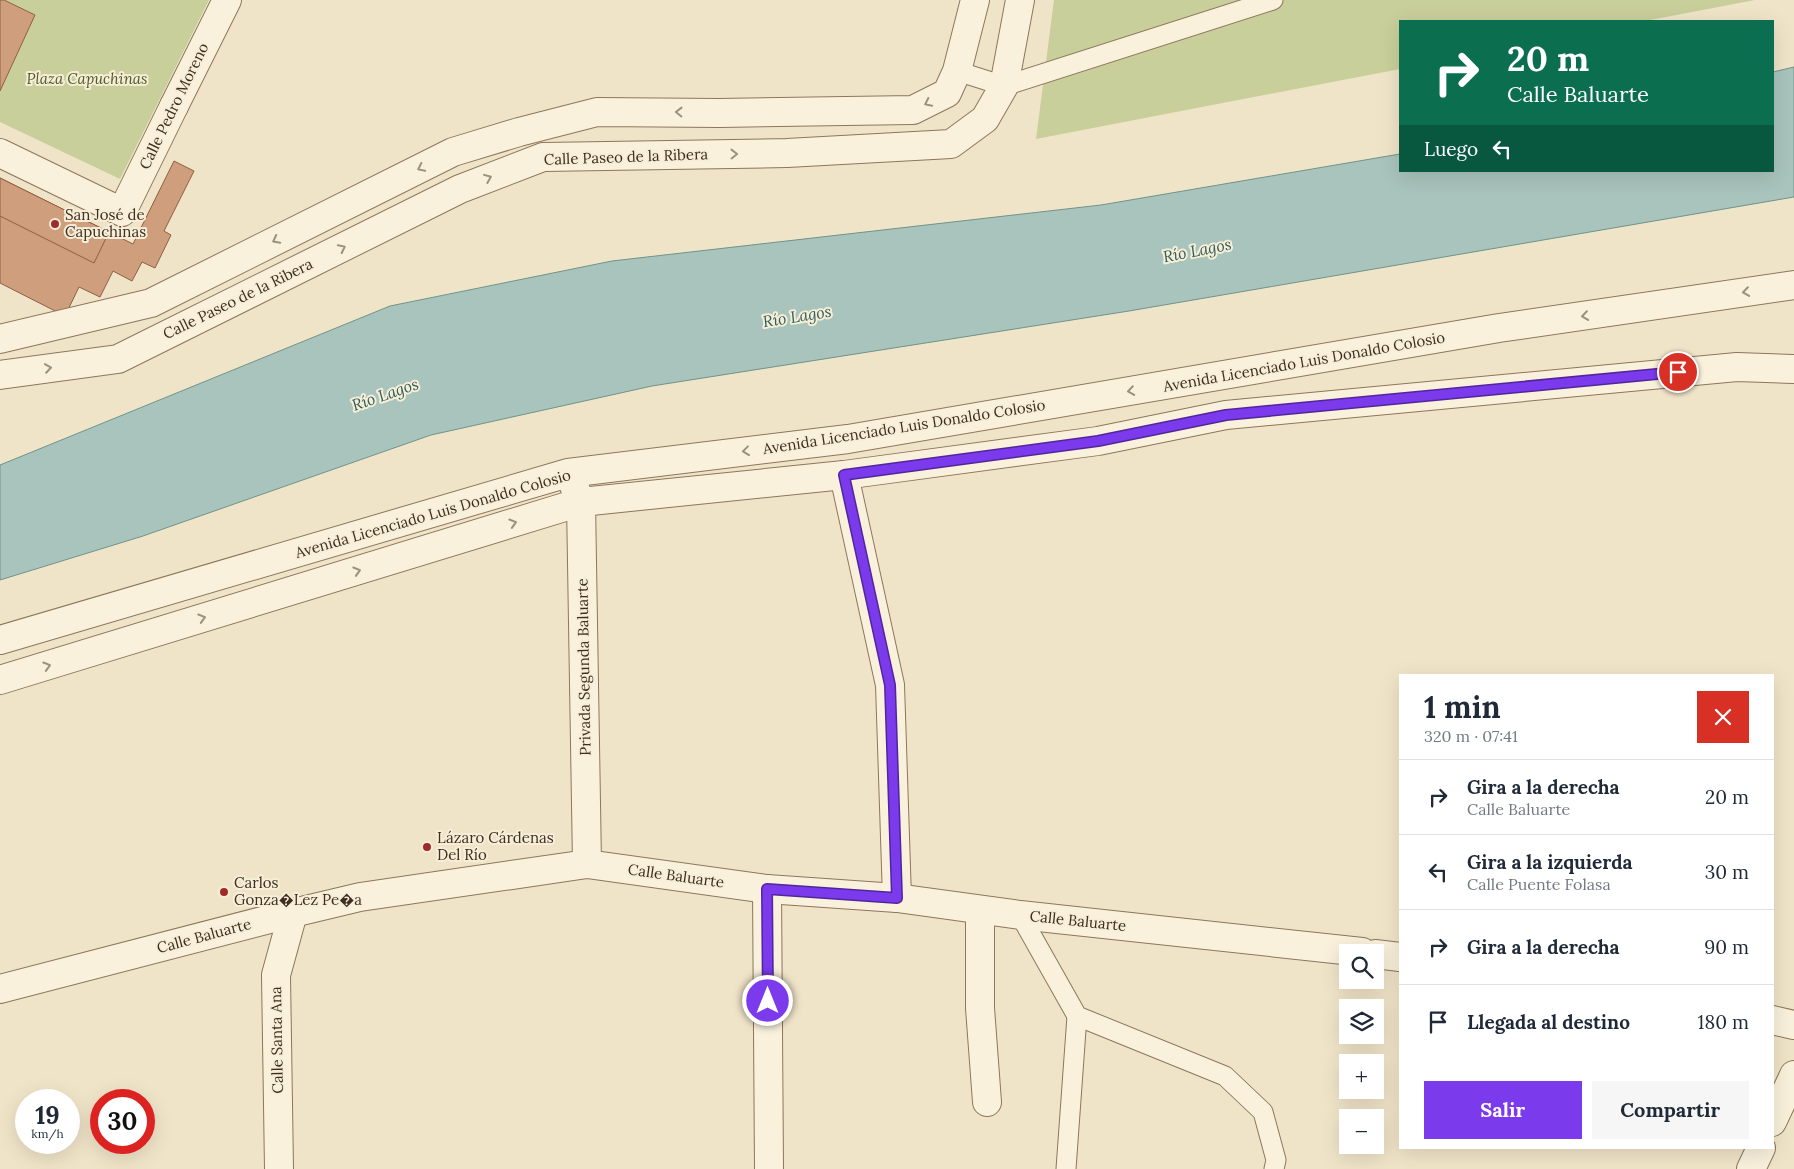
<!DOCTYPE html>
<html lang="es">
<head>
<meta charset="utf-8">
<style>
	body { margin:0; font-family:Lora,serif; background:#f6f6f7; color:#1f2937; height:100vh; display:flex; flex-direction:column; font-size:19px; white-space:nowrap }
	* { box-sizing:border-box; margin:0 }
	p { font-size:16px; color:#747a83 }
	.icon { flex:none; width:28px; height:28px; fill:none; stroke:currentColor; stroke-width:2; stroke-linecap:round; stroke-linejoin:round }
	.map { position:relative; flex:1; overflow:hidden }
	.side { position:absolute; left:1399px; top:674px; width:375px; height:475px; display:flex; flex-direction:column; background:#fff; border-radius:0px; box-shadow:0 5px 20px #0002 }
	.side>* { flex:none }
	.guide { position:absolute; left:1399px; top:20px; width:375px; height:152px; border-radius:0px; box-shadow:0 5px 20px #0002; background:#0b6e4f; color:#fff; overflow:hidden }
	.controls { position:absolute; left:1339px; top:944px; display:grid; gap:10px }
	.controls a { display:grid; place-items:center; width:45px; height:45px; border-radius:0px; background:#fff; box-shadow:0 5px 20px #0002; font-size:25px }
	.speed { position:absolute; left:15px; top:1089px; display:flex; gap:10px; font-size:25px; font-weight:700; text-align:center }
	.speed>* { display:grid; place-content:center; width:65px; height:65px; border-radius:50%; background:#fff; box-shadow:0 5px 20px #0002; line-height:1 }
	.speed small { font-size:12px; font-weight:400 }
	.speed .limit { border:8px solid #d22; background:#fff; color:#111 }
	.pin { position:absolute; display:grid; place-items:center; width:42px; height:42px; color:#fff; margin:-21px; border:2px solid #fff; border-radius:50%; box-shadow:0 1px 5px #0007 }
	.me { position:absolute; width:55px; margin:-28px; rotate:0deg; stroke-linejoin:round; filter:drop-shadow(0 0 4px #0008) }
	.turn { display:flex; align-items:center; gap:18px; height:105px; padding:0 25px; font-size:22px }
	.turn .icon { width:65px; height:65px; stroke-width:2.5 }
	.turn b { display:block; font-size:35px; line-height:42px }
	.then { display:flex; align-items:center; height:48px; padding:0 25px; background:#0003; gap:10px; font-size:19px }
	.round { display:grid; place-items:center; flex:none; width:52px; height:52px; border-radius:0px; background:#f6f6f7 }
	.overview { display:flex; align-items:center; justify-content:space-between; height:85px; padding:0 25px }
	h1 { font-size:30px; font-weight:800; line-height:38px }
	.cta { display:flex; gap:10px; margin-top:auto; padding:10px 25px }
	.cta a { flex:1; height:58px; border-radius:0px; background:#7c3aed; color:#fff; font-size:20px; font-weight:800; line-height:58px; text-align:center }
	.cta a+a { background:#f6f6f7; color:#1f2937 }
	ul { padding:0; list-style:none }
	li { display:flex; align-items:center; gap:15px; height:75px; padding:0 25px; border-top:1px solid #e0e1e3 }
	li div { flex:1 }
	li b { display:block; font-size:19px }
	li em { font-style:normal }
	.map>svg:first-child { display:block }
	.green { fill:#c9cf9b }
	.water { fill:#a9c4bc; stroke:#6f938a }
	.building { fill:#cf9f7d; stroke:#8d5f41 }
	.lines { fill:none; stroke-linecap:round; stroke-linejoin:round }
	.service-casing { stroke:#8d765c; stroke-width:21 }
	.pedestrian-casing { stroke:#8d765c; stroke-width:30 }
	.minor-casing { stroke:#8d765c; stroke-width:30 }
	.tertiary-casing { stroke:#8d765c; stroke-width:30 }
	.service { stroke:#faf1dc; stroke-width:19 }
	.pedestrian { stroke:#faf1dc; stroke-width:28 }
	.minor { stroke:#faf1dc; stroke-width:28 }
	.tertiary { stroke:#faf1dc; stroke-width:28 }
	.oneway { stroke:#9c907e }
	.route-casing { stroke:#51269a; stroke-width:12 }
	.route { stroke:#7c3aed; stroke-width:9 }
	.poi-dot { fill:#9e2a2b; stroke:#f7eed8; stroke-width:2 }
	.labels { text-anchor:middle; stroke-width:4; stroke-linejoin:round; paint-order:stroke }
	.park-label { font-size:15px; font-style:italic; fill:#4d5a26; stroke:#f7eed8 }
	.street-label { font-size:15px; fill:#3d2e20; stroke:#f7eed8 }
	.poi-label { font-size:15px; fill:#3d2e20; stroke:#f7eed8; text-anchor:start }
	.water-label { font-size:16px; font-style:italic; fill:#2f5d5a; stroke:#f7eed8 }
</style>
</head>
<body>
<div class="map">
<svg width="1794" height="1169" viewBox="0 0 1794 1169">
	<rect width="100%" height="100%" fill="#f0e4c8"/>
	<g class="green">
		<path d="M4,0h205l-89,179 -120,-57v-31l35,-76z"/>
		<path d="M1054,0h701l-110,21h-245v48l-364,70z"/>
	</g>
	<path class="water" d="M1794,67v130l-665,114 -477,75 -221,49 -288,101 -143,44v-115l390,-159 222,-45 489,-56 299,-51v17h372l1,-99z"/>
	<g class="building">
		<path d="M0,0h4l31,15 -35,76z"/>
		<path d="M174,161l20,10 -30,60 7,4 -16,33 -13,-6 -10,19 -19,-10 -13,26 -21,-10 -14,29 -65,-33v-105l133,66z"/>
		<path d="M0,178l109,54 -15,31 -94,-47z"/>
	</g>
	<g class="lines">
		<g class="service-casing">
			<g id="service">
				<path d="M957,71l47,15 269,-86"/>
				<path d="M1020,915l57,101 148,60 38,36 13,48 -2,9"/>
				<path d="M1066,1169l11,-153"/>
			</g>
		</g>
		<g class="pedestrian-casing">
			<path id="pedestrian" d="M0,153l122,59 52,-106"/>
		</g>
		<g class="minor-casing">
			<g id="minor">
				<path d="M174,106l53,-106"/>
				<path d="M844,475l46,210 7,213"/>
				<path d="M574,486l7,16 6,362"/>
				<path d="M0,640l568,-167 280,-34 651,-111 295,-43"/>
				<path d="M0,680l581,-178 263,-27 254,-34 128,-26 511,-48 57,2"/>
				<path d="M767,889l2,280"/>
				<path d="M980,910v98l7,94"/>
				<path d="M1772,1122l22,-47"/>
				<path d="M279,1169l-3,-194 17,-62"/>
				<path d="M1751,1169l10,-21"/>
			</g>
		</g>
		<g class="tertiary-casing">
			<g id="tertiary">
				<path d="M0,339l151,-36 302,-151 66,-20 78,-20 122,1 194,-3 34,-17 10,-22 18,-71"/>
				<path d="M0,375l118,-16 342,-170 83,-32 244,-4 164,-9 34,-25 19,-33 16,-86"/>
				<path d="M1375,954l25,3"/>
				<path d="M0,989l293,-76 67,-16 227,-33 180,25 130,9 123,17 342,37"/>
				<path d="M1772,1020l22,5"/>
			</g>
		</g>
		<use href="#service" class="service"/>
		<use href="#pedestrian" class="pedestrian"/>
		<use href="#minor" class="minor"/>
		<use href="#tertiary" class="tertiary"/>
	</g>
	<defs><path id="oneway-chevron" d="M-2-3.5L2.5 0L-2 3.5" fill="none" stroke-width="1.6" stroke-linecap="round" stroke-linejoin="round" transform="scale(1.25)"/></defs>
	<g class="oneway">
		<use href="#oneway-chevron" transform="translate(928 103) rotate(154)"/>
		<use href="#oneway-chevron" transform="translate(679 112) rotate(-179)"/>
		<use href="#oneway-chevron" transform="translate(734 154) rotate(-1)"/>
		<use href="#oneway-chevron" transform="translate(421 168) rotate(154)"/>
		<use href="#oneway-chevron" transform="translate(488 178) rotate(-22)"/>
		<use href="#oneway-chevron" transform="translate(276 240) rotate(153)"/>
		<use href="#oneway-chevron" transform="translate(342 248) rotate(-26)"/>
		<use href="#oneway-chevron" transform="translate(1746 292) rotate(172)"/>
		<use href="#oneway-chevron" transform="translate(1585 316) rotate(172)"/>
		<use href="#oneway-chevron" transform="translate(48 368) rotate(-8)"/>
		<use href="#oneway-chevron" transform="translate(1131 391) rotate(171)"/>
		<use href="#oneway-chevron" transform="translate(746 451) rotate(173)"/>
		<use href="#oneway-chevron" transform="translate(513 523) rotate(-17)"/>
		<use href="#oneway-chevron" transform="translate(357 571) rotate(-17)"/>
		<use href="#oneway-chevron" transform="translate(202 618) rotate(-17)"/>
		<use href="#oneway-chevron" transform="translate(47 666) rotate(-17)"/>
	</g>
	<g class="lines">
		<g class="route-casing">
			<path id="route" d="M768,1001l-1,-112 130,9 -7,-213 -46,-210 254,-34 128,-26 452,-43"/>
		</g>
		<use href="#route" class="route"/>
	</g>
	<g class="poi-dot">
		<circle cx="55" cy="224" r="5"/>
		<circle cx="427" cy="847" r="5"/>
		<circle cx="224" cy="892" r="5"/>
	</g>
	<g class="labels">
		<g class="park-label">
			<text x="87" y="84">Plaza Capuchinas</text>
		</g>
		<g class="street-label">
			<text transform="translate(174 106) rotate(-64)" y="5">Calle Pedro Moreno</text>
			<text transform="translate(626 157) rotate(-2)" y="5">Calle Paseo de la Ribera</text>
			<text transform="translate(238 299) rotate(-26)" y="5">Calle Paseo de la Ribera</text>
			<text transform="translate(1304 362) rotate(-10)" y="5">Avenida Licenciado Luis Donaldo Colosio</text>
			<text transform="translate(904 427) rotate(-9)" y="5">Avenida Licenciado Luis Donaldo Colosio</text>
			<text transform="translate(433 514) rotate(-16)" y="5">Avenida Licenciado Luis Donaldo Colosio</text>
			<text transform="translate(584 667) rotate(-91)" y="5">Privada Segunda Baluarte</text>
			<text transform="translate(676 876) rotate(8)" y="5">Calle Baluarte</text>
			<text transform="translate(1078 921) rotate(6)" y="5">Calle Baluarte</text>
			<text transform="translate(204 936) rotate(-15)" y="5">Calle Baluarte</text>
			<text transform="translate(277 1040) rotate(-91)" y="5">Calle Santa Ana</text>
		</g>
		<g class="poi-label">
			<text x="65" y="220">San José de<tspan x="65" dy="17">Capuchinas</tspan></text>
			<text x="437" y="843">Lázaro Cárdenas<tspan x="437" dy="17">Del Río</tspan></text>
			<text x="234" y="888">Carlos<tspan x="234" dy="17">Gonza�Lez Pe�a</tspan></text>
		</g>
		<g class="water-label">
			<text transform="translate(1197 250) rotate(-11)" y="6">Río Lagos</text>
			<text transform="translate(797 316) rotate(-9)" y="6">Río Lagos</text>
			<text transform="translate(385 394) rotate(-19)" y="6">Río Lagos</text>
		</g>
	</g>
</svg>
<div class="controls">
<a><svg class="icon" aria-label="search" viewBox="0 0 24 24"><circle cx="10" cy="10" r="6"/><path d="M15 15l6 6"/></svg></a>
<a><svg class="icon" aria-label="layers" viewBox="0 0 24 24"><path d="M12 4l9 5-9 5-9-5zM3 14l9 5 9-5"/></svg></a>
<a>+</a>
<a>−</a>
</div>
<div class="speed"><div>19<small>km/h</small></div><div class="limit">30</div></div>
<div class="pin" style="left:1678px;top:372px;background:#d93025"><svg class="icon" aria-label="arrive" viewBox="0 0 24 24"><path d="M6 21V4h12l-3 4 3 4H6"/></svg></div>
<svg class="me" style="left:768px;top:1001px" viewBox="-20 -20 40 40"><circle r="17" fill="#7c3aed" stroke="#fff" stroke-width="3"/><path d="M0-11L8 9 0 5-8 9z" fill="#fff"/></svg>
<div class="guide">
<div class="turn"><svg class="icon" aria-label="right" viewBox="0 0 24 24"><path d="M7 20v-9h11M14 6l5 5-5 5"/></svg><div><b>20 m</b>Calle Baluarte</div></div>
<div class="then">Luego<svg class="icon" aria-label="left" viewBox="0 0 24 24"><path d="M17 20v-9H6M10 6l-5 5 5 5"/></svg></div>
</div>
<section class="side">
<div class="overview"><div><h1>1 min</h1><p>320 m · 07:41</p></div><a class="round" style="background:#d93025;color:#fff"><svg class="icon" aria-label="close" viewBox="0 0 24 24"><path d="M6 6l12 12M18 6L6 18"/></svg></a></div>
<ul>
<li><svg class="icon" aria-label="right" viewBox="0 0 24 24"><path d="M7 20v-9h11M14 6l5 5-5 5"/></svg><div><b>Gira a la derecha</b><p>Calle Baluarte</p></div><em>20 m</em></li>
<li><svg class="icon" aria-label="left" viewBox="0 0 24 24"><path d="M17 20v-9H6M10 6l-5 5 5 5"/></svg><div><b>Gira a la izquierda</b><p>Calle Puente Folasa</p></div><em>30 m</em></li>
<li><svg class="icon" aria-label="right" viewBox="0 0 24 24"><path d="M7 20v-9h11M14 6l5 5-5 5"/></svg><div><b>Gira a la derecha</b></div><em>90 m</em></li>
<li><svg class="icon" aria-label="arrive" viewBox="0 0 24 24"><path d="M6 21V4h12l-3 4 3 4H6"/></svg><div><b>Llegada al destino</b></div><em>180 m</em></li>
</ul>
<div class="cta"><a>Salir</a><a>Compartir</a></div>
</section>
</div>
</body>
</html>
